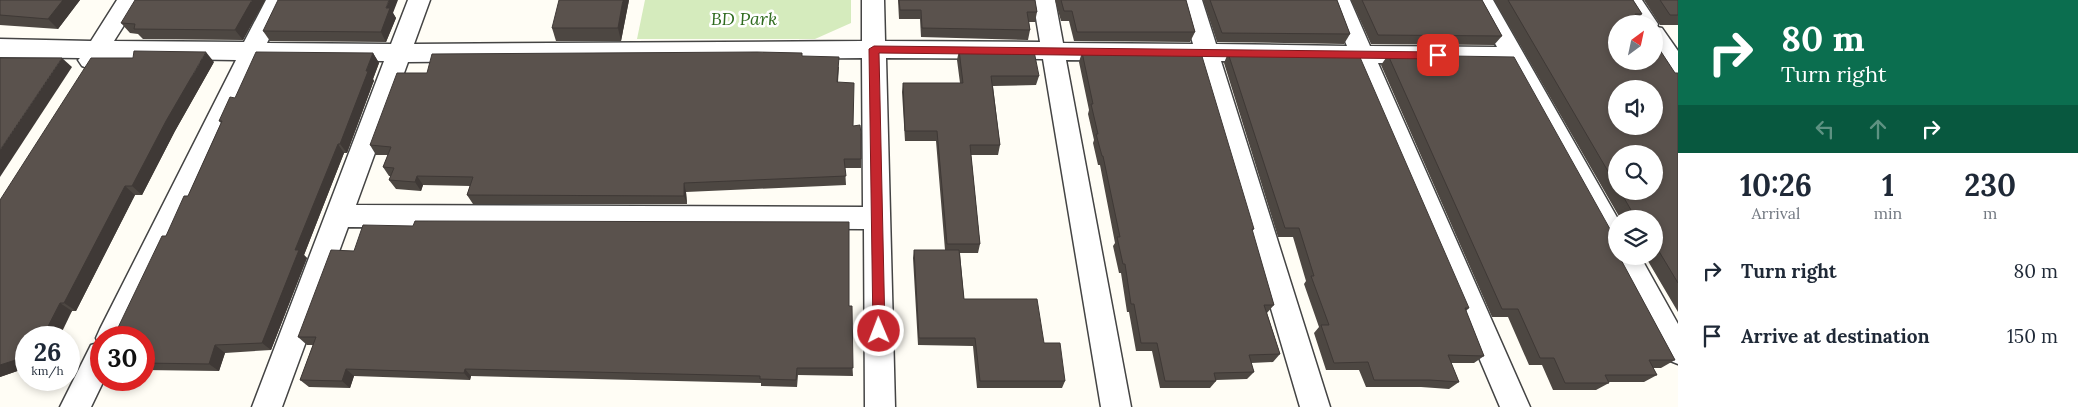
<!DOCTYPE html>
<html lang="en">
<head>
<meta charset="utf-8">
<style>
	body { margin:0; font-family:Lora,serif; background:#f6f6f7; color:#1f2937; height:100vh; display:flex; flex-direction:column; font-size:19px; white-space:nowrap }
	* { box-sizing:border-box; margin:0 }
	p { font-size:16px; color:#747a83 }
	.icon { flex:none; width:28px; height:28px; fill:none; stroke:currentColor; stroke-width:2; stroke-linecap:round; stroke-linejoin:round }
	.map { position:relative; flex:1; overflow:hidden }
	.drawer { display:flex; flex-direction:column; background:#fff; width:400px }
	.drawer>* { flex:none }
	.banner { background:#0b6e4f; color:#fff; overflow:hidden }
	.needle { width:32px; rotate:33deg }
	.buttons { position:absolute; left:1608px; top:15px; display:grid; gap:10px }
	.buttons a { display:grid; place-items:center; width:55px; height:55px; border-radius:50%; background:#fff; box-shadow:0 2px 8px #0003; font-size:25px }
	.speed { position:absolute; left:15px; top:326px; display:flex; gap:10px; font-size:25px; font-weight:700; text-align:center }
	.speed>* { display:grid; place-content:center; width:65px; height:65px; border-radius:50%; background:#fff; box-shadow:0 2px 8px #0003; line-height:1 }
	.speed small { font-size:12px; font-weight:400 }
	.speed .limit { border:8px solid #d22; background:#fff; color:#111 }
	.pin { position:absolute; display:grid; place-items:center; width:42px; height:42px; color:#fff; margin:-21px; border-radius:10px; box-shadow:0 2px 8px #0006 }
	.me { position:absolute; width:55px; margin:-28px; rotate:359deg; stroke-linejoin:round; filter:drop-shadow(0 0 4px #0008) }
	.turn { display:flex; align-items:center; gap:18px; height:105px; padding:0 20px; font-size:22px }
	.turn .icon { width:65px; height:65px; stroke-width:2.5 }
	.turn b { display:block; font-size:35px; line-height:42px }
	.lanes { display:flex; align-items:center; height:48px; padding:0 20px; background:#0003; justify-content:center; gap:25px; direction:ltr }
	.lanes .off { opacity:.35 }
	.eta { display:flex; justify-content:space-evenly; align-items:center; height:85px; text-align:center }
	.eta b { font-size:30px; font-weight:700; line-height:35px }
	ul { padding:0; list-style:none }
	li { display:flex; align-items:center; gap:15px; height:65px; padding:0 20px }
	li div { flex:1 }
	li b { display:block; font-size:19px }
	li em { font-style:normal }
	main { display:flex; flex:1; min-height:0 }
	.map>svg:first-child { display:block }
	.green { fill:#d5ebbd }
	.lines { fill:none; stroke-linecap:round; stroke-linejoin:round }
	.street-casing { stroke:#444; stroke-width:3 }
	.street { fill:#fff; fill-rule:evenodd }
	.wall { fill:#4d4742; fill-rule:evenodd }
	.shaded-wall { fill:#3f3936 }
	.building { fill:#5a524d; stroke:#3f3936; fill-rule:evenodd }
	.route { fill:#c4262e; stroke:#7f191e }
	.labels { text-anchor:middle; stroke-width:5; stroke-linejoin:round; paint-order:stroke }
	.park-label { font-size:18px; font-style:italic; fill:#2f6b1f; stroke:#fff }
</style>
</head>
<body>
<main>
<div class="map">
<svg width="1678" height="407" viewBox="0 0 1678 407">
	<rect width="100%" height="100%" fill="#fffdf5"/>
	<path class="green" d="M645,0h206v23l-36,16h-178z"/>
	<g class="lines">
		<g class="street-casing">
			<g id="street">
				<path d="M117,0h23l-26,41 130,1 22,-42h22l-21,43 124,1 17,-44h22l-16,44 448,-3v-41h22l1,41 155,1 -7,-42h22l8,43 130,1 -13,-44h22l14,44 131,2 -19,-46h22l20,46 127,1 -26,-47h22l125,219h-2v37h24l38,68v40l-10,-4 -53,-96 -4,-8 3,-5 -8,-3 -100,-183 -128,-2 152,344h-30l-146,-344 -133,-2 109,346h-30l-102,-346 -132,-1 65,347h-30l-58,-348 -157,-1 9,349h-30l-1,-178 -516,-2 -66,180h-30l132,-346 -125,-1 -134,278h-24v42h3l-13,27h-31l31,-62 7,-2 -2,-5 4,-9 136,-269 -132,-2 -6,8 -8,3 -8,-3 -4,-6 2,-2 -80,-1v-18l91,2zM862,58l1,149 -507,-2 52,-143z"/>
				<path d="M1619,0h23l16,24 -1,3 5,1 16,23v28l-8,-3 -16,-24v-28h-19z"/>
			</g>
		</g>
		<use href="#street" class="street"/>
	</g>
	<g class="wall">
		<path d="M0,0h80l-22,29 -58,-4z"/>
		<path d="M265,0l-22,40 -100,-1 -5,-5 -8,-1 -9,-10z"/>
		<path d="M629,0l-8,41h-65l-4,-13z"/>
		<path d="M898,0h137l2,12 -2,10h-6l1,8 -2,10 -107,-3 -1,-18h-21z"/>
		<path d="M1055,0h131l9,32 -5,10 -116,-1 -5,-20h-8z"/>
		<path d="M1203,0h134l13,34 -6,10 -127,-2z"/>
		<path d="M1351,0h131l20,36 -8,9 -123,-1z"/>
		<path d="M1494,0h139l9,14 -4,4 37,55h3v239l-33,-56h9v-37h-35l1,-1zM1616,154l38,37h-38z"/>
		<path d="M1644,0h34v25h-18z"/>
		<path d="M393,13l3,5 -10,24 -116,-1 -7,-10z"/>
		<path d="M959,50l80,26 -3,9 -43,1 7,59 -2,10h-27l9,89 -2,9h-18l4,46 80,44 21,38 -3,7h-85l-4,-42 -55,-1 -5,-87 1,-8h31l-9,-109h-31l-3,-49 1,-9h57l-3,-23z"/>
		<path d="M1082,52l172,177 -2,2 22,74 -7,8 13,41 -7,8 -22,1 3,9 -7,7 -31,1v1l-6,7h-50l-8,-37h-16l-7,-39h-2l-6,-39h-2l-6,-27 2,-3 -15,-78h-2l-5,-22 1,-3 -6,-26 1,-4 -10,-48z"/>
		<path d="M373,53l6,10 -6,16 1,2 -1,2 -26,70h-3l-40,102 3,3 -36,92 -46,3 -6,18 -75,-1v-32l22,-102 22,-40 33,-73 -2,-2 16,-23z"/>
		<path d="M1228,53l241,255 -3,3 18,45 -10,7h-23l8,19 -10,7 -28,-2h-55l-7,-17h-33l-12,-37 5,-6 -15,-43 2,-3 -13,-44h-15l-54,-174z"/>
		<path d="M1388,55l223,187 64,118 -14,8h-8l4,7 -13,7h-36l1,1 -13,7h-43l-11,-25h-13l-21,-48h-16l-111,-252z"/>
		<path d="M802,56l37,11 -1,15 15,44 8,33v9h-16l1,17 -160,7 1,12h-214l-6,-9 3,-9 -47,-1 -2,6 -25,-2 -7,-9 2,-4h-2l-6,-9 5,-12h-12l-6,-10 57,-72z"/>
		<path d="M214,62l-39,69 -33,64h-7l-59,116h-4l-46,57 -26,9v-177z"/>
		<path d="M413,226l436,80 4,70 -55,-1 -1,12 -36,-1v-3l-290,-7 -1,4 -116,-4 -4,12 -41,-1 -9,-7 13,-35h-6l-9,-8 56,-86z"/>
	</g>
	<g class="shaded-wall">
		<path d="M63,0h17l-22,29 -10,-10z"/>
		<path d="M252,0h13l-22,40 -8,-10z"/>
		<path d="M389,0h9l-5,13 3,5 -10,24 -5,-10 5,-24z"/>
		<path d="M623,0h6l-8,41 -3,-13z"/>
		<path d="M206,52l8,10 -39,69 -33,64 -10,-9 34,-65z"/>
		<path d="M373,53l6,10 -6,16 1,2 -1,2 -26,70 -7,-9z"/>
		<path d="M62,58l10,9 -72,110v-27z"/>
		<path d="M338,144l6,9 -40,102 3,3 -36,92 -9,-7 33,-93z"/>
		<path d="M417,176l6,9 -2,6 -6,-9z"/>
		<path d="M684,183l2,9 1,12 -3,-8z"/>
		<path d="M125,186l10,9 -59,116 -12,-8z"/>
		<path d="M60,303l12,8 -13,27h-17z"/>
		<path d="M215,345l10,8 -6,18 -10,-7z"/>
		<path d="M26,355v13l-26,9v-12z"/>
		<path d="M346,369l8,7 -4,12 -8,-7z"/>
		<path d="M465,369l6,7 -1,4 -6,-7z"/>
	</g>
	<g class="building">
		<path d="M0,0h63l-15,19 -48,-4z"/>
		<path d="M135,0h117l-17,30 -101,-1 1,-5 -14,-1z"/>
		<path d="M278,0h111l-3,8h4l-9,24 -118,-1z"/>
		<path d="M559,0h64l-5,28h-66z"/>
		<path d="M899,0h136l2,12h-10l3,18 -108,-2 -1,-18h-21z"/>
		<path d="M1061,0h125l9,32h-118l-5,-21h-8z"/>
		<path d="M1210,0h127l13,34 -128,-1z"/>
		<path d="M1362,0h120l20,36 -124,-1z"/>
		<path d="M1508,0h125l9,14h-7l7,10h-26v37h38v-20l21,32h3v210l-24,-40v-24h-25v-7l2,-2 -11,-19h34v-37h-38v31zM1616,89h38v37h-38z"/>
		<path d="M1660,0h18v15h-8z"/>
		<path d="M959,50l75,1 5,25h-48l9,69h-30l10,99h-33l-10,-113h-32l-2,-48h60z"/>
		<path d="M134,51l72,1 -40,69 -34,65h-7l-61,117h-4l-18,35h-16v17l-4,3 -22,7v-165l91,-142h42z"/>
		<path d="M256,52l117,1 -7,18h2l-1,3 -27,70h-2l-43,106h4l-37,93 -47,2 -6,19 -65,-1v-25h-31l49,-102h4l18,-40h4l34,-75h-3l11,-24 5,1z"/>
		<path d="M757,52l45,1v3l37,1 -2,25 17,1 -1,43 7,-1 1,9v25h-17l2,17 -162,7v13l-217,-1 6,-18 -56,-1 -2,6 -26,-2 5,-12 -11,-1 8,-20 -21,-2 27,-72h30l5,-19z"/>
		<path d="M1082,52l119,1 53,176h-2l22,76h-10l16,49 -31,1 5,17 -40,1 2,8h-51l-8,-38h-16l-7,-39h-3l-6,-40h-2l-6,-27h3l-17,-81h-1l-6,-22h2l-7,-30h2z"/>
		<path d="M1228,53l131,2 110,253h-4l19,48 -36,-1 11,27 -29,-2h-56l-6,-18 -34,1 -13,-38h8l-18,-49h3l-15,-48h-14z"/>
		<path d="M1388,55l126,2 101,181 -5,3 6,11v4h3l56,104h-26l8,15h-52l4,8h-44l-11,-25h-14l-22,-49h-16z"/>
		<path d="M0,58h62l-62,92z"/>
		<path d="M415,221l434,1v84h3l1,62h-56l-1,12 -36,-1v-3l-295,-7 -1,4 -118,-4 -4,12 -42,-1 16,-43h-18l33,-87 23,1 9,-26 50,1z"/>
		<path d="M914,250h45l5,49h73l7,44h16l5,38h-85l-5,-43h-56z"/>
	</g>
	<path class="route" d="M874,46l564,6 5,3 -5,4 -559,-6 6,278 -2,4 -4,2 -5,-2 -1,-4 -4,-282z"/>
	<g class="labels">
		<g class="park-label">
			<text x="744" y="25">BD Park</text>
		</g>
	</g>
</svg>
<div class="buttons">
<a><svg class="needle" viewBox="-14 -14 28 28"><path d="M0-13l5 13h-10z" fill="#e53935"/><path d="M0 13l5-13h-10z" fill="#747a83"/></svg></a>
<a><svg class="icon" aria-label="sound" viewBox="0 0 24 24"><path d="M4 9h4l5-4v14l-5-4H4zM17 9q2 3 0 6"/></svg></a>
<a><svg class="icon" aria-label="search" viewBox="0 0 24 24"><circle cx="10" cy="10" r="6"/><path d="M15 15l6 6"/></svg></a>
<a><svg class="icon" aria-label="layers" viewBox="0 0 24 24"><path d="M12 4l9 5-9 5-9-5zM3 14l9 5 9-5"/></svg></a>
</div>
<div class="speed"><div>26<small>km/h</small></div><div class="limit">30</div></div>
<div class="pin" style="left:1438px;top:55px;background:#d93025"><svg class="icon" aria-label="arrive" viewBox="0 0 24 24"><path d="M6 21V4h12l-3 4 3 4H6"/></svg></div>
<svg class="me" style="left:879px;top:331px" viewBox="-20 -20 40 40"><circle r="17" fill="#c4262e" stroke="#fff" stroke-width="3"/><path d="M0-11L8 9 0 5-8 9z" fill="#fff"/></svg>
</div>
<section class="drawer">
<div class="banner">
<div class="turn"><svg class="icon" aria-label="right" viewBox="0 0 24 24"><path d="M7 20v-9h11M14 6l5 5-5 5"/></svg><div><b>80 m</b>Turn right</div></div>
<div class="lanes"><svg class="icon off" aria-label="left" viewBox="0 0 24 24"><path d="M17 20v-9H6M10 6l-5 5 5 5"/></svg><svg class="icon off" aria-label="ahead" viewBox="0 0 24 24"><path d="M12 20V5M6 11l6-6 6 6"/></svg><svg class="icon" aria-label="right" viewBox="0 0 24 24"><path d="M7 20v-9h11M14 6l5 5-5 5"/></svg></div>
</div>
<div class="eta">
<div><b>10:26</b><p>Arrival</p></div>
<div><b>1</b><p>min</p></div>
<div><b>230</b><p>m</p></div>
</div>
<ul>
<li><svg class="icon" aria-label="right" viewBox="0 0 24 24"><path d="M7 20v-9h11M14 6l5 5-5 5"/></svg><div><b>Turn right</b></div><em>80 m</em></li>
<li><svg class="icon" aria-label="arrive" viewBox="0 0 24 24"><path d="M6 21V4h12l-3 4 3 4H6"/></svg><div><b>Arrive at destination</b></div><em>150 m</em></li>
</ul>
</section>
</main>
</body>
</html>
